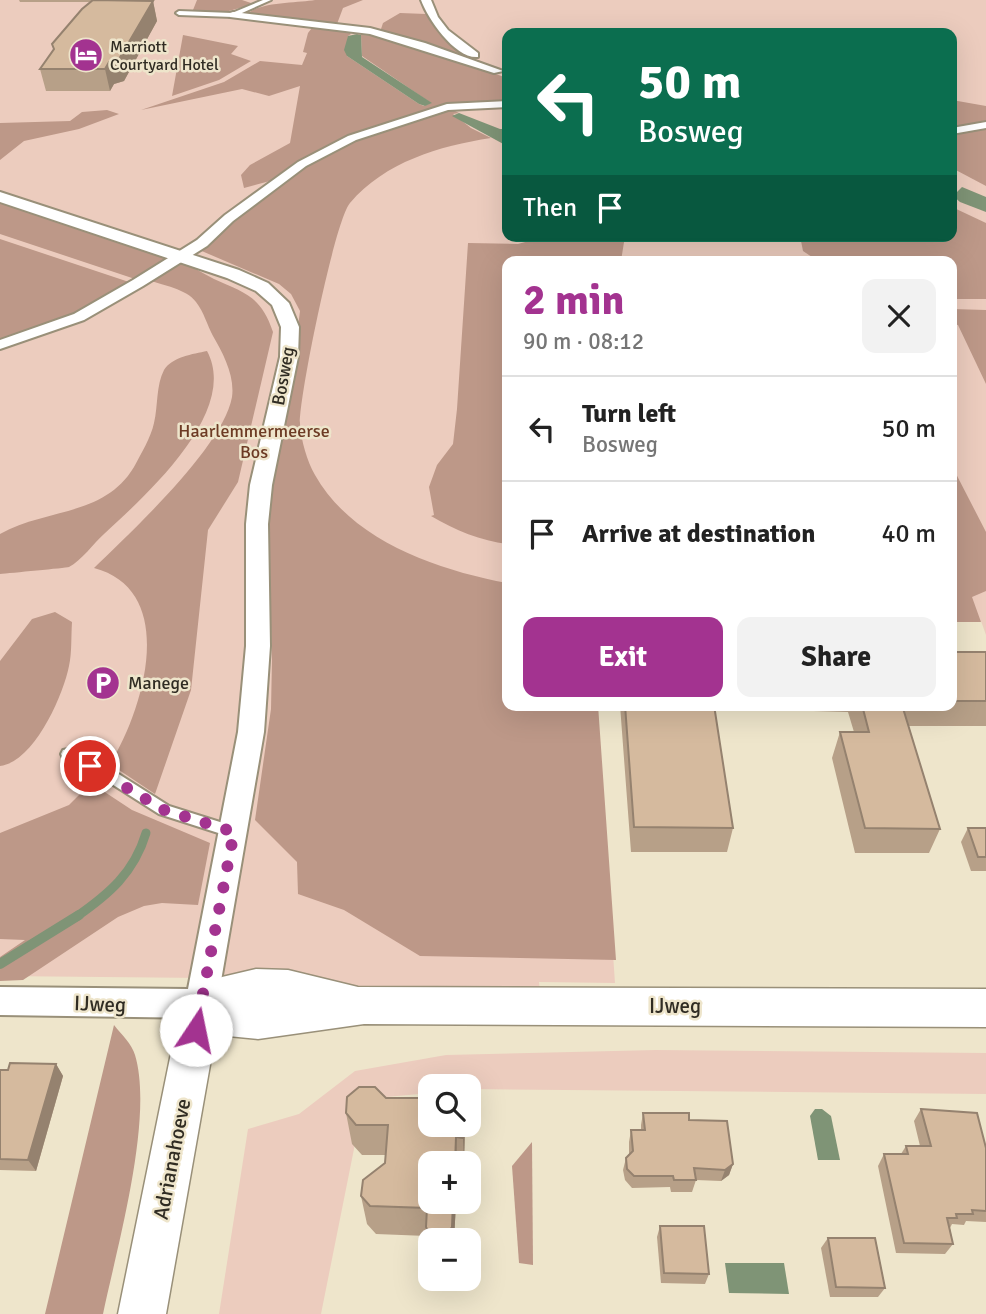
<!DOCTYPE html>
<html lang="en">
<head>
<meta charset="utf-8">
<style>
	body { margin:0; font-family:Signika,sans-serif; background:#f2f2f2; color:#222; height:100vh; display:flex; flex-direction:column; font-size:26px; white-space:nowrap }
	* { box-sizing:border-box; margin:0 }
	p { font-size:23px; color:#767676 }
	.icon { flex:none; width:38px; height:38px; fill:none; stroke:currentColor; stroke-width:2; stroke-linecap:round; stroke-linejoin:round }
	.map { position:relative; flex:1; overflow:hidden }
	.details { position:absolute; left:502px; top:256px; width:455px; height:455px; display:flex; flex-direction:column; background:#fff; border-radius:14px; box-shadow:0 7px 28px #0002 }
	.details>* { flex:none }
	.guide { position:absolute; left:502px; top:28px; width:455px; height:214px; border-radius:14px; box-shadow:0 7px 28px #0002; background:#0b6e4f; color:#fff; overflow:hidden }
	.buttons { position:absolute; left:418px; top:1074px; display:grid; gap:14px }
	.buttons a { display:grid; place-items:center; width:63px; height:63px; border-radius:14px; background:#fff; box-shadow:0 7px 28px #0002; font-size:35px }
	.pin { position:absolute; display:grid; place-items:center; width:60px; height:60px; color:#fff; margin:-30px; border:4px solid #fff; border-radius:50%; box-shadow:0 2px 7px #0007 }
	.me { position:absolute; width:77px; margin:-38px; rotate:11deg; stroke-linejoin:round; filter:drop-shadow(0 0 5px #0008) }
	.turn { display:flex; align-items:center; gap:24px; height:147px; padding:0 21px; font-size:32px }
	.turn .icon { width:91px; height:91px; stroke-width:2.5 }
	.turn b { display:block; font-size:49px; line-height:60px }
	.then { display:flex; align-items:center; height:66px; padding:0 21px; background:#0003; gap:14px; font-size:26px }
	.round { display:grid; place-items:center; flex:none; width:74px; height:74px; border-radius:14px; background:#f2f2f2 }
	.overview { display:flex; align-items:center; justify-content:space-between; height:119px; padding:0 21px }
	h1 { font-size:42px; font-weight:800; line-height:52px; color:#a33390 }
	.cta { display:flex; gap:14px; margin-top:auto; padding:14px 21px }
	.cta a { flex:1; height:80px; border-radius:14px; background:#a33390; color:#fff; font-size:28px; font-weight:800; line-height:80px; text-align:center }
	.cta a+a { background:#f2f2f2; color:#222 }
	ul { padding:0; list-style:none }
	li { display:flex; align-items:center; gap:21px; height:105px; padding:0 21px; border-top:2px solid #e0e0e0 }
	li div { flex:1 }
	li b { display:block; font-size:26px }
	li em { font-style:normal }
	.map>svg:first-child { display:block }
	.green { fill:#ecccbe; fill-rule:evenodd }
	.forest { fill:#bd9888 }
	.water { fill:#7f9476 }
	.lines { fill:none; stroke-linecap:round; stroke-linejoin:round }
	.stream-far1 { stroke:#7f9476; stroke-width:9 }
	.stream { stroke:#7f9476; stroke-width:10 }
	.service-casing { stroke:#999079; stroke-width:4 }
	.pedestrian-casing { stroke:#999079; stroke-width:4 }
	.minor-casing { stroke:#999079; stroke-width:4 }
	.tertiary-casing { stroke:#999079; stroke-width:3 }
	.service { fill:#fff; fill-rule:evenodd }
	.pedestrian { fill:#fff; fill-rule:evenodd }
	.minor { fill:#fff; fill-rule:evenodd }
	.tertiary { fill:#fff; fill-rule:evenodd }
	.wall { fill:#b7a088 }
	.shaded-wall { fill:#95826f }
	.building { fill:#d5ba9e; stroke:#95826f; stroke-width:2 }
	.route { stroke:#a33390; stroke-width:12; stroke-dasharray:0 21.6 }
	.labels { text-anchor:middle; stroke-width:5; stroke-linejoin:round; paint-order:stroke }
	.far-poi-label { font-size:16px; fill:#302c23; stroke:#eee5cb; text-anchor:start }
	.street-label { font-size:18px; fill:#302c23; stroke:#eee5cb }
	.park-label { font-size:18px; fill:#6d3b24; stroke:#eee5cb }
	.poi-label { font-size:18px; fill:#302c23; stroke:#eee5cb; text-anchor:start }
	.near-street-label { font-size:21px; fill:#302c23; stroke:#eee5cb }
</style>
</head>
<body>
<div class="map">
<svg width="986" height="1314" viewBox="0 0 986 1314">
	<rect width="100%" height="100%" fill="#eee5cb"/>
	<g class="green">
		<path d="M0,0h986v635l-5,-14h-29v-360h-444v444h88l19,278 -76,-1 1,11 -176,-2 -65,-12 -299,-3zM508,33h444v203h-444z"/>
		<path d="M656,1050l330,3v41l-517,-5v-2h-39v6l-66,6 -43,215h-102l29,-185 51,-15 56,-43 91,-16z"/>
	</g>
	<g class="forest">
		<path d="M197,0h45l12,4 -29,8 -32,-2z"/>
		<path d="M315,0h48l-20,8 -6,16 -90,-9c9,-13 51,-12 68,-15z"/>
		<path d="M400,13l26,1 17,23 41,28 -104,-33 3,-9z"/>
		<path d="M315,24l32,6 4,4 -3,2 -1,20 72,48 5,2 7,-3 -69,-47 -1,-21 27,1 119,42v24l-58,2 -67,20 -33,12 -68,42 -37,10 -3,-13 9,-10 40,-22 10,-57 -31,10 -27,-7 -101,21 83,-28 36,-21 42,4 5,-12 -4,-1 5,-19z"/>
		<path d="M183,35l55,11 -7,8 20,7 -32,19 -47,16z"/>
		<path d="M952,100l34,6v16l-34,6z"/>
		<path d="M449,108l10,5 -6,1 18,14 20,10c-52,8 -106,24 -141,65 -15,17 -51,194 -50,221 1,16 7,37 15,51 37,66 123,95 192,108l1,122h90l18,255 -196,-4 -76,-46 -46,-16 -1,-32 -42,-42 16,-111 1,-50 -4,-127 2,-57 22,-100 8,-64 -9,-17 -12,-10 -82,-35 110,-85 48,-24z"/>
		<path d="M107,110l12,4 -40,15 -55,12 -24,19v-37l70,-2 12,-9z"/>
		<path d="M986,128v58l-34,-18v-34z"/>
		<path d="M0,201l173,56 -35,23 -138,-46z"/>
		<path d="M952,207l34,16v76h-34v-38h-134l-15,-10 -3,-15h152z"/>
		<path d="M547,236h78l-4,25h-113l-1,283c-25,-3 -53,-14 -76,-28l3,-1 -5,-28 8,-22 16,-21 4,-35 11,-166 50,1z"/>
		<path d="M0,239l132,44 -57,32 -75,27z"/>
		<path d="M180,259c11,7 22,14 34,20 31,14 47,17 59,53l-35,150 -30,48 -17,160 -36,104 -45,-30c33,-53 70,-173 -16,-196 38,-37 129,-121 138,-171 3,-21 -9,-44 -19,-61 -6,-11 -9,-24 -17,-34 -9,-13 -34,-17 -48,-22z"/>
		<path d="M952,309l34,1v74l-28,-59 -6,-1z"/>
		<path d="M207,351c33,61 -62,145 -103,183 -10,9 -23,27 -35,33 -4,1 -59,6 -69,7v-40c46,-26 104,-17 134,-67 7,-13 17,-30 20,-44 4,-17 2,-38 10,-53 8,-13 29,-16 43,-19z"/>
		<path d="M954,439l-1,29 33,64v59l-14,6 9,25h-29v-182z"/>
		<path d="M55,612l17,10c-1,15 0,31 -3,44 -6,30 -35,96 -69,100v-105l32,-42z"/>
		<path d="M91,783l41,27 78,33 -12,62 -36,-2 -18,3 -26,11 -95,63 -23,1v-24l25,-17 -25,-1v-106l69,-28z"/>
		<path d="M114,1025c7,9 18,19 21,30 19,63 -18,192 -32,259h-58z"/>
		<path d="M532,1142l1,123 -14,-2 -7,-97z"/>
	</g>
	<g class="water">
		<path d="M357,34l4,1 1,22 70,46 -7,3 -6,-2 -72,-48 -3,-6 4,-14z"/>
		<path d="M459,113l41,16h7v17l-55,-30z"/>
		<path d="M962,187l24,10v15l-26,-10 -7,-6z"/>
		<path d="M815,1109h7l9,7 9,44h-22l-8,-44z"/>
		<path d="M725,1263h59l5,31 -60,-1z"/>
	</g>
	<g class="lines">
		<path class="stream-far1" d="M76,917c33,-23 58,-44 70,-84"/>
		<path class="stream" d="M0,964l79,-49"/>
		<g class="service-casing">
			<g id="service">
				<path d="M263,0h8l-38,17 -54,-2 -3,-2 3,-2 53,2z"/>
				<path d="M68,749l49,24 52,33 70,22 2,4 -2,4 -5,2 -75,-24 -52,-33 -44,-23 -2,-4 2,-4z"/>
			</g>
		</g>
		<g class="pedestrian-casing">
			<g id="pedestrian">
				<path d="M421,0h10l7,17 10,13 30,23v4c-23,2 -50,-38 -57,-57z"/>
				<path d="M233,12l137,16 55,15 78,28 -9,2 -124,-39 -140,-17v-4z"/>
				<path d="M508,101v6l-60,3 -92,30 -50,26 -73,55 -26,25 -64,40 -59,34 -84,29v-9l74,-26 59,-34 64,-40 28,-25 73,-53 50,-26 99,-32z"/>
				<path d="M986,122v6l-34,6v-6z"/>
			</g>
		</g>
		<g class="minor-casing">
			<path id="minor" d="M0,192l239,78 29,13 21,20 10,24 -1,30 -26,128 -4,39 2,122 -6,86 -47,272 -5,10 -11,4 -201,-3v-28l188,2 50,-257 8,-86v-122l4,-39 30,-128 1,-30 -9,-22 -16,-14 -29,-13 -227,-76z"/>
		</g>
		<g class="tertiary-casing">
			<path id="tertiary" d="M256,969l32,1 70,17 628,2v38l-622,-3 -106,15 -30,-3 -12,-5 -50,283h-48l63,-310 6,-13 35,-14z"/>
		</g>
		<use href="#service" class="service"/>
		<use href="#pedestrian" class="pedestrian"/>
		<use href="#minor" class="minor"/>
		<use href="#tertiary" class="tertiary"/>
	</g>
	<g class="wall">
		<path d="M19,0h132l2,1 4,20 -33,60 -10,3 -4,7h-64l-6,-22 14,-19 -2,-6 39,-42h-71z"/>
		<path d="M952,652h34v74h-78l32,103 -11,24h-74l-23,-95 8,-26h14l-6,-20 -134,-4 19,120 -6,24h-96l-11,-147h332z"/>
		<path d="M968,828h18v43h-15l-10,-29z"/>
		<path d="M56,1064l7,12 -27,95 -36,-1v-100z"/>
		<path d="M386,1098l79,27 -1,39h-34v38h26l-2,39h-24v17l-1,-3 -2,-19 -51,-2 -9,-10 -6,-28 24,-33v-8h-23l-10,-11 -6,-31z"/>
		<path d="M921,1109l65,39v74l-20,-1 -2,4 -12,-1 -2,4 3,16 -8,10 -49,-1 -18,-87 6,-12h17l5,-8h14l-6,-25z"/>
		<path d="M643,1113l46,7 44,44 -4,11 -8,6 -25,-1 -4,12h-21l-1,-5 -38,1 -7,-8 -2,-10 3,-12 3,-4v-12l2,-12h10v-5z"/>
		<path d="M660,1226l49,48 -4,10 -44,-1 -4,-46z"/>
		<path d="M828,1238l57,50 -7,9h-48l-9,-49z"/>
	</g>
	<g class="shaded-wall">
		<path d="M153,1l4,20 -33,60 -10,3 -4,7 -5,-22z"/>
		<path d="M56,1064l7,12 -27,95 -8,-11z"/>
		<path d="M463,1125h2l-1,39 -1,-26z"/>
		<path d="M456,1137l1,27h-2z"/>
		<path d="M733,1164l-4,11 -8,6 4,-11z"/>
		<path d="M453,1202h3l-2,39h-11z"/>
	</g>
	<g class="building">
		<path d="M93,0l60,1 -34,58 -10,3 -4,7h-65l14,-20 -2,-5 30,-35z"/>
		<rect x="952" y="652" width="34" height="49"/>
		<path d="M625,705h89l19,123 -99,-1z"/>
		<path d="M862,705h40l38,124 -75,-1 -25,-96h29z"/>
		<path d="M968,828h18v29h-8z"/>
		<path d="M10,1063l46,1 -28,96 -28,-1v-89h8z"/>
		<path d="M426,1085h38v2h-34v38h33v13l-7,-1 -1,27h-25v38h23l-1,25 -9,14h-10l-7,-14 1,-19 -57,-2 -9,-10 2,-16 22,-17 3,-38h-32l-10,-12 1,-16 12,-10h16l11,11h39z"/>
		<path d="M921,1109l56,4 9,35v63l-14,-1 1,4h-17l1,4h-10l6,26 -49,-1 -20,-89h24l-2,-8h25z"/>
		<path d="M643,1113h46v7l38,1 6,43 -8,6 -31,-2 2,12h-22l-1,-4h-39l-7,-7 -1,-11 7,-7 -2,-21h14z"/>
		<path d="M660,1226h44l5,48 -45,-1z"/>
		<path d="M828,1238h47l10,50 -49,-1z"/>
	</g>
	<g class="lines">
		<path class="route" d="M90,766l74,44 70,22 -38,198"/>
	</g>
	<defs>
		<g id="hotel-disc" transform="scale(1.75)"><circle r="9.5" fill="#a33390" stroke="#eee5cb"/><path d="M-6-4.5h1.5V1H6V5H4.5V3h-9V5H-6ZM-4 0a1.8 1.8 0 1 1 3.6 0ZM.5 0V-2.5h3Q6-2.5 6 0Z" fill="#fff"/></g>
		<g id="parking-disc" transform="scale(1.75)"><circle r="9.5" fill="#a33390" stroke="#eee5cb"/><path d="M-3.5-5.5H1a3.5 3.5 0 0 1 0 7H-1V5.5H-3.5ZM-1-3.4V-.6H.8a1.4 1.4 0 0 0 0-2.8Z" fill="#fff"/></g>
	</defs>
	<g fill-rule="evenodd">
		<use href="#hotel-disc" x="86" y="55"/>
		<use href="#parking-disc" x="103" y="683"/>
	</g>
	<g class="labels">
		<g class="far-poi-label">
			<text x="110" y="52">Marriott<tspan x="110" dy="18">Courtyard Hotel</tspan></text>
		</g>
		<g class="street-label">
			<text transform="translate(283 376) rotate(-80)" y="6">Bosweg</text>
		</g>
		<g class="park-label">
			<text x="254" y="437">Haarlemmermeerse<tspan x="254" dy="21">Bos</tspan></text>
		</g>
		<g class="poi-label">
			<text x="128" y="689">Manege</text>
		</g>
		<g class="near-street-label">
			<text transform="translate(100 1004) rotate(2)" y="7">IJweg</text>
			<text x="675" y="1013">IJweg</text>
			<text transform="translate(172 1159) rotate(-79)" y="7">Adrianahoeve</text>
		</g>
	</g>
</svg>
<div class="buttons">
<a><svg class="icon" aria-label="search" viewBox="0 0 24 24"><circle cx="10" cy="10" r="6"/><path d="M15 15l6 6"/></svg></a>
<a>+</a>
<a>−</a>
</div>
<div class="pin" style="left:90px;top:766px;background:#d93025"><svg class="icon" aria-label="arrive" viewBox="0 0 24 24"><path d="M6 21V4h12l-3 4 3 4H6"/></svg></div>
<svg class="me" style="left:196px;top:1030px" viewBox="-20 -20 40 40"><circle r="19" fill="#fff"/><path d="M0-13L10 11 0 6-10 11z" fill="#a33390"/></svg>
<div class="guide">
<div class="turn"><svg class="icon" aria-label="left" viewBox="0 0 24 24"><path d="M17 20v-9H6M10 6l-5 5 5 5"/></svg><div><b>50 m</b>Bosweg</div></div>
<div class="then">Then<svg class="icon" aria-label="arrive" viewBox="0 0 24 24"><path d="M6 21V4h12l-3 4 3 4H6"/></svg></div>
</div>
<section class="details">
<div class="overview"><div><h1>2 min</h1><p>90 m · 08:12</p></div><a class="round"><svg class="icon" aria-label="close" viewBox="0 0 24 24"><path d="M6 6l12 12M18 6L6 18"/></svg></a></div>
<ul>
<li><svg class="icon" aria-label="left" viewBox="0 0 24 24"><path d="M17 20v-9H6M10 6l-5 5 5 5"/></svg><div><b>Turn left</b><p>Bosweg</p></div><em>50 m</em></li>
<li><svg class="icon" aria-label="arrive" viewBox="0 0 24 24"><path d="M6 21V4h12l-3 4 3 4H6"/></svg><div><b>Arrive at destination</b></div><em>40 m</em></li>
</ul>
<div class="cta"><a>Exit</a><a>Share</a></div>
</section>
</div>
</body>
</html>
